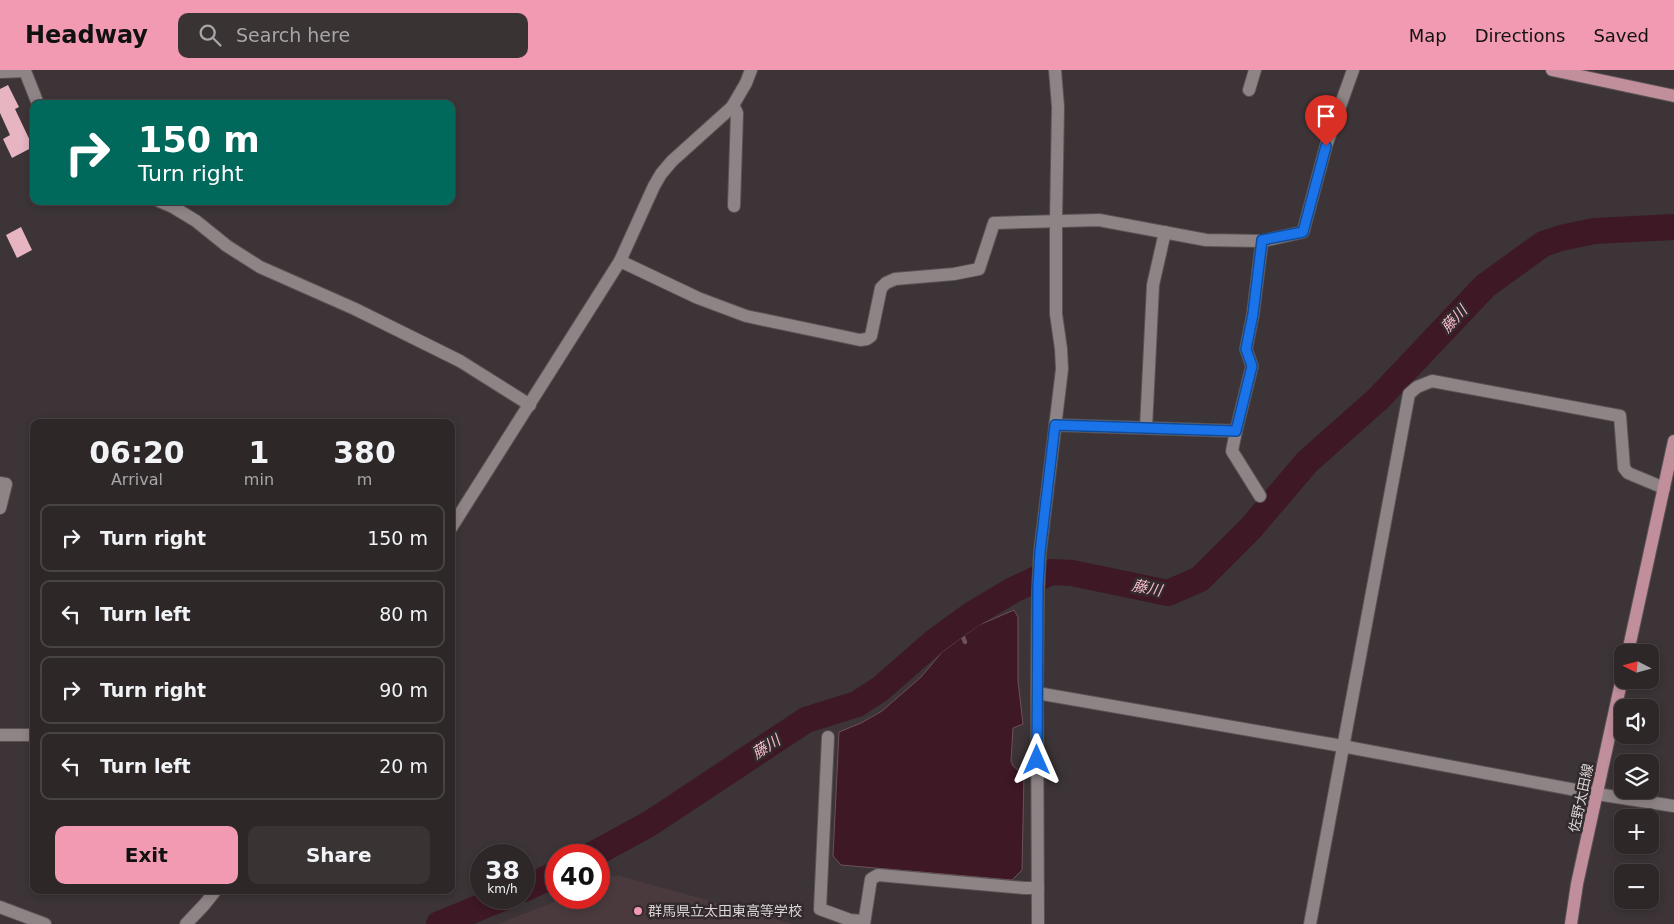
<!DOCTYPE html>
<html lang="en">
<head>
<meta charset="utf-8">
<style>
	body { margin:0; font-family:"DejaVu Sans","Noto Sans JP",sans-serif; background:#393334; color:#f1f3f6; height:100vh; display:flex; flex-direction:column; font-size:19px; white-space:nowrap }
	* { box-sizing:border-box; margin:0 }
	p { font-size:16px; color:#a7a5a8 }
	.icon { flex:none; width:28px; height:28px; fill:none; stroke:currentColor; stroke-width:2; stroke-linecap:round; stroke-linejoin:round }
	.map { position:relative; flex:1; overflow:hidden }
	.drawer { position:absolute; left:30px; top:349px; width:425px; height:475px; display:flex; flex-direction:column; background:#2d2728; border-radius:10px; box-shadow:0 2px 8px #0003,0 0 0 1px #484445 }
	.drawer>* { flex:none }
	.banner { position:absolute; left:30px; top:30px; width:425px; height:105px; border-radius:10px; box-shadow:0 2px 8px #0003,0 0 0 1px #484445; background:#00695c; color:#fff; overflow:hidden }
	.needle { width:32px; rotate:276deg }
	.buttons { position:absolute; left:1614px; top:574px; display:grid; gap:10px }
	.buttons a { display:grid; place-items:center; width:45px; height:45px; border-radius:10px; background:#2d2728; box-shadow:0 2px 8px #0003,0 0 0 1px #484445; font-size:25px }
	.speed { position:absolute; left:470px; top:774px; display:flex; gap:10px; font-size:25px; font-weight:700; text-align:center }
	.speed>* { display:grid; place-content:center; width:65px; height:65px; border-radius:50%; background:#2d2728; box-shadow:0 2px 8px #0003,0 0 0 1px #484445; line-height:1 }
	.speed small { font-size:12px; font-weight:400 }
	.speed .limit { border:8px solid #d22; background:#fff; color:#111 }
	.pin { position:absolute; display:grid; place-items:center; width:42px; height:42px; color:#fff; margin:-51px -21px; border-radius:50% 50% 50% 0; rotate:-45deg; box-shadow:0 0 5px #0007 }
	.pin .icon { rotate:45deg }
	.me { position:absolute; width:55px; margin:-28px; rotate:0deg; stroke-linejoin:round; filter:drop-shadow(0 0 4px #0008) }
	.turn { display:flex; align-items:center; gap:18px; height:105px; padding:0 25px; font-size:22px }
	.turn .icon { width:65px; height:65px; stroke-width:2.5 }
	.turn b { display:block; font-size:35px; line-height:42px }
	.eta { display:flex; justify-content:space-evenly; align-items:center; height:85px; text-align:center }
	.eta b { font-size:30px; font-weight:800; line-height:35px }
	.button { display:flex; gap:10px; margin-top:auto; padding:10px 25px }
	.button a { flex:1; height:58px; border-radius:10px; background:#f19ab2; color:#111; font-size:20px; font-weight:800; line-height:58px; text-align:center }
	.button a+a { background:#393334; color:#f1f3f6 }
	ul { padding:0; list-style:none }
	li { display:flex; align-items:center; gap:15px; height:68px; margin:0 10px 8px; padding:0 15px; border:2px solid #484445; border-radius:10px }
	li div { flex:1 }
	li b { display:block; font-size:19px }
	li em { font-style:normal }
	header { display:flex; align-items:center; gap:30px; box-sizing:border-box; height:70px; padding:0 25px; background:#f19ab2; color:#111 }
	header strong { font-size:24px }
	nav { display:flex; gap:28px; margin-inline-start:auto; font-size:18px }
	.search { width:350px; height:45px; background:#393334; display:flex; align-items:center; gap:12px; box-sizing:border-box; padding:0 18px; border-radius:10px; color:#a7a5a8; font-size:19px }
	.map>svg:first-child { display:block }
	.built { fill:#4a3a3e }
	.water { fill:#3e1824; stroke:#6d5159 }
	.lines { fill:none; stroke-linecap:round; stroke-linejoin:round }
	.stream { stroke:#6d5159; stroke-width:4.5 }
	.river { stroke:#3e1824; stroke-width:26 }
	.building { fill:#e7b4c1 }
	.minor-casing { stroke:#5a5354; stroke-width:14 }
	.major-casing { stroke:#5a5354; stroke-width:14 }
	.minor { stroke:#8e8486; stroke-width:12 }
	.major { stroke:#c18e9c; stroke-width:12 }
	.route-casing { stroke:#114b97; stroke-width:12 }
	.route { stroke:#1a73e8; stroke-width:9 }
	.poi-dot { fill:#f19ab2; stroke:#322a2c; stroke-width:2 }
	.labels { text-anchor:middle; stroke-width:5; stroke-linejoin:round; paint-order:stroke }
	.street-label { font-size:14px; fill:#dbd5d6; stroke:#322a2c }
	.poi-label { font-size:14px; fill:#dbd5d6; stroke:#322a2c; text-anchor:start }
	.water-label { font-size:15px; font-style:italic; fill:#fcbece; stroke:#322a2c }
</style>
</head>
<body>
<header>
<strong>Headway</strong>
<div class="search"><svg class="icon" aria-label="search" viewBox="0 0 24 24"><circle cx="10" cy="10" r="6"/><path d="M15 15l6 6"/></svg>Search here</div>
<nav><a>Map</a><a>Directions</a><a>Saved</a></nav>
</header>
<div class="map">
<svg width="1674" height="854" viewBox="0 0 1674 854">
	<rect width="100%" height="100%" fill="#3c3436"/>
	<path class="built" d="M610,806h10l174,48h-296l66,-26h35v-16z"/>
	<path class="water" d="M1014,540l4,7v64l5,43 -10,4 -2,33 2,5 11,9 -2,95 -10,10 -171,-15 -8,-9 6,-124 22,-9 21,-12 39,-34 21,-25 37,-27z"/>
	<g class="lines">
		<g class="stream">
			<path d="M1013,529v-9"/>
			<path d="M958,555l7,17"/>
		</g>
		<g class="river">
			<path d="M592,785l57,-31 157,-104 51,-16 23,-15 55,-48 36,-26 42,-25 38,-18 21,1 96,20 32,-14 50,-50 57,-67 71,-63 107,-113 58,-42 18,-6 33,-7 80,-4"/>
			<path d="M524,819l32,-15"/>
			<path d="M439,854l64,-26"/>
		</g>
	</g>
	<g class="building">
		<path d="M8,15l11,22 -4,2 18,38 -21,11 -9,-19 7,-4 -10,-22v-24z"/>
		<path d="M21,157l11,23 -15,8 -11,-23z"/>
	</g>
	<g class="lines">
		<g class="minor-casing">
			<g id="minor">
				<path d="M0,2l25,-1 13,33"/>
				<path d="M1249,20l6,-20"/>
				<path d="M733,35l4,8 -3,93"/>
				<path d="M159,131l14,6 23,14 31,25 33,21 95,42 105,52 70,44"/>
				<path d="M1262,171l41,-9 23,-86 27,-76"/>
				<path d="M620,191l78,37 48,18 114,24 7,-1 4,-3 10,-48 5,-5 9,-4 59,-5 25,-5 15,-46 105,-3 107,20 56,1 -9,73 -7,35 6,17 -16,65 -181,-6"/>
				<path d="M1146,358l7,-143 12,-53"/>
				<path d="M1236,361l-4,20 28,45"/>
				<path d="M0,413l6,1 -6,24"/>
				<path d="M451,458l169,-267 34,-75 7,-12 11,-13 60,-54 14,-24 5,-13"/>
				<path d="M1037,623l305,53 255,48 77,12"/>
				<path d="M0,665h34"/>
				<path d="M828,667l-8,172 30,11 13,1"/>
				<path d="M0,837l45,17"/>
				<path d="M186,854l18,-19 12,-15"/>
				<path d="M864,854l7,-45 7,-4 146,13h14"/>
				<path d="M1038,854l-1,-231 1,-102 2,-39 22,-183 -1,-20 -5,-35v-94l2,-113 -3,-37"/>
				<path d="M1310,854l99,-530 8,-7 15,-6 188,35 4,52 4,5 36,15"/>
			</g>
		</g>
		<g class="major-casing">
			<g id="major">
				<path d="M1552,0l122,26"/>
				<path d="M1628,582l46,-211"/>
				<path d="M1571,854l6,-40 45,-206"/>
			</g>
		</g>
		<use href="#minor" class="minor"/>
		<use href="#major" class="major"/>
	</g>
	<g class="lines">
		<g class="route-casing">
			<path id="route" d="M1037,690l1,-174 2,-34 15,-127 181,6 16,-65 -6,-17 7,-35 9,-74 41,-8 23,-86"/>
		</g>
		<use href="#route" class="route"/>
	</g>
	<circle class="poi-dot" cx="638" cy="841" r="5"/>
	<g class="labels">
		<g class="street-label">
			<text transform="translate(1581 728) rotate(-78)" y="5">佐野太田線</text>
		</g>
		<g class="poi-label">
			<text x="648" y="846">群馬県立太田東高等学校</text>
		</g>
		<g class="water-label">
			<text transform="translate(1454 249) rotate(-47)" y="5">藤川</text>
			<text transform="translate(1147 518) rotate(11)" y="5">藤川</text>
			<text transform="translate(766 677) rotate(-33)" y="5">藤川</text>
		</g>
	</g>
</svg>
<div class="buttons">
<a><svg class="needle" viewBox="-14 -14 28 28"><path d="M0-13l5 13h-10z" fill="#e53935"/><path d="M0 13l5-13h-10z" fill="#a7a5a8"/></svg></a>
<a><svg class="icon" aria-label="sound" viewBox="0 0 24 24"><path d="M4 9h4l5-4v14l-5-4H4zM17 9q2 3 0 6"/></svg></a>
<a><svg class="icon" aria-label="layers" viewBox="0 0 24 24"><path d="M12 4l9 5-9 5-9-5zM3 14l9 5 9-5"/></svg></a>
<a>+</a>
<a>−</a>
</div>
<div class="speed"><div>38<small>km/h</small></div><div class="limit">40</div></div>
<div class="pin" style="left:1326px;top:76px;background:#d93025"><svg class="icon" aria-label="arrive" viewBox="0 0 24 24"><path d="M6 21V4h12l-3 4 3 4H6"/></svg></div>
<svg class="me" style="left:1037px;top:690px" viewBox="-20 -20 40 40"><path d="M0-17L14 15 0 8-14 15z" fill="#1a73e8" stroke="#fff" stroke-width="4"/></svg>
<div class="banner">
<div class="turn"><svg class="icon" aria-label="right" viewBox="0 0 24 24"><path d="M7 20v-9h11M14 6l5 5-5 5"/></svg><div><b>150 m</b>Turn right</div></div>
</div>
<section class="drawer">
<div class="eta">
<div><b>06:20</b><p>Arrival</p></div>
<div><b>1</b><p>min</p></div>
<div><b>380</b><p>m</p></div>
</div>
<ul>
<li><svg class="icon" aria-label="right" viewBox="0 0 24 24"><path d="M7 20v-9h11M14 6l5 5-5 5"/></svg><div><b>Turn right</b></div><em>150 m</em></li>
<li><svg class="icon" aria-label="left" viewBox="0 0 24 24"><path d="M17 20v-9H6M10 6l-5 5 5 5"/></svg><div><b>Turn left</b></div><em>80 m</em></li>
<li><svg class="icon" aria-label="right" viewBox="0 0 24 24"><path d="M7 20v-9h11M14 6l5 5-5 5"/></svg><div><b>Turn right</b></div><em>90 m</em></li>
<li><svg class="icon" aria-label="left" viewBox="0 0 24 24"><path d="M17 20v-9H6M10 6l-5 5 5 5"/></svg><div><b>Turn left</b></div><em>20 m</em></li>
</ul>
<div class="button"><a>Exit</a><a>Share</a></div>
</section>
</div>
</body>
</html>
